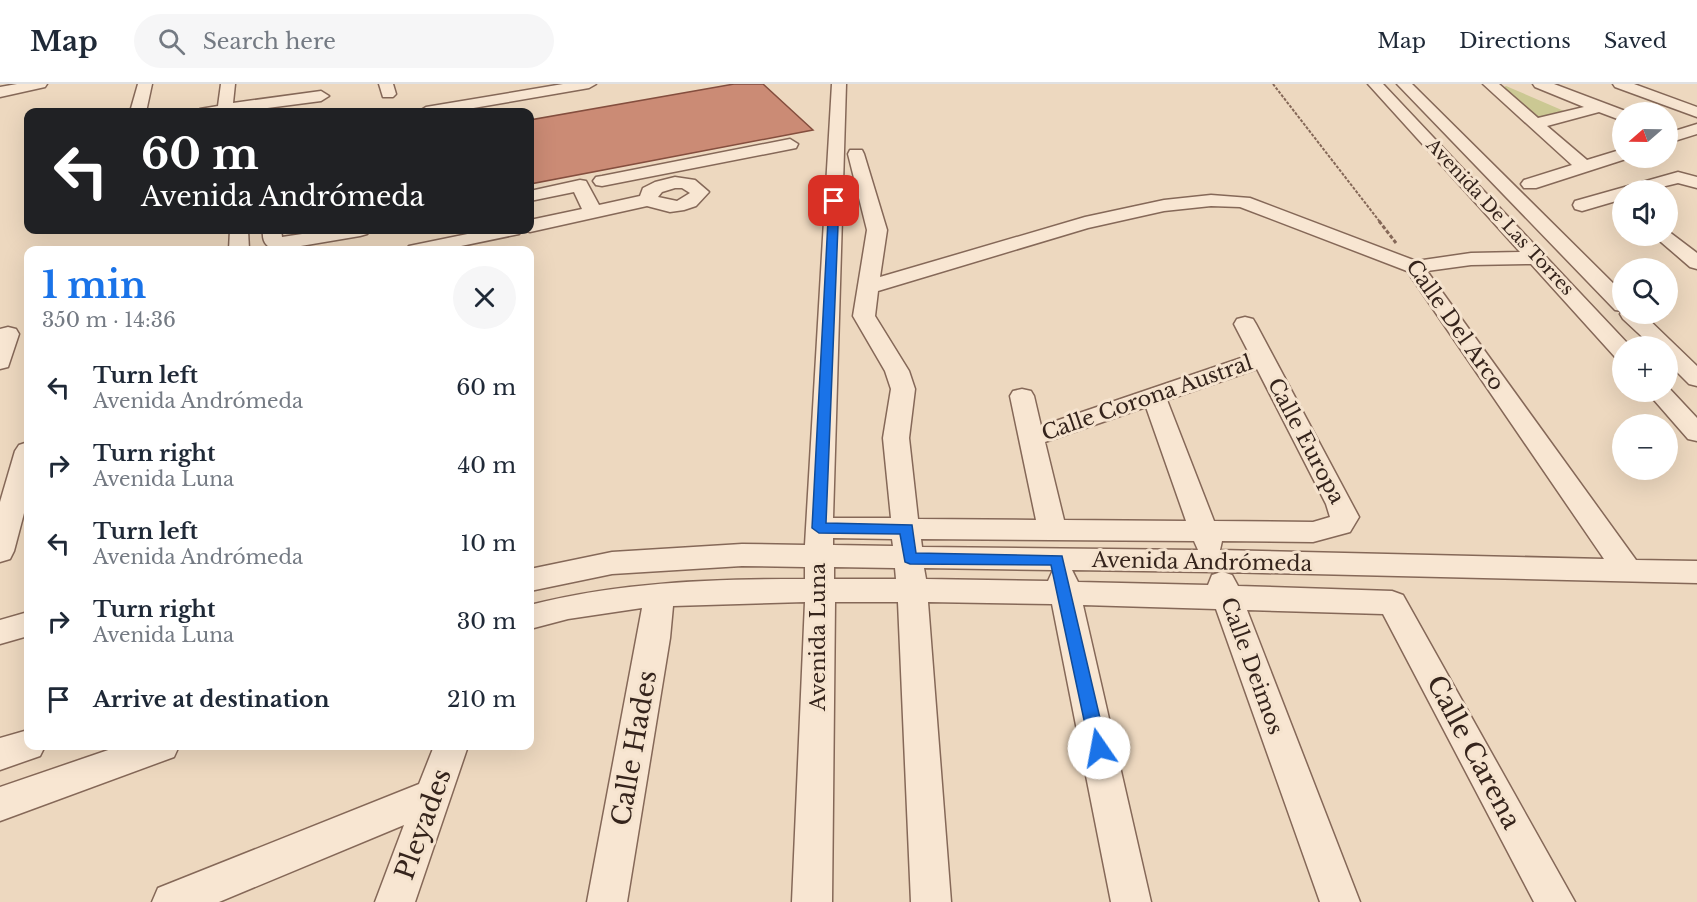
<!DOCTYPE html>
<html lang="en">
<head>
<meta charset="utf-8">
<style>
	body { margin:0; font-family:"Libre Baskerville",serif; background:#f6f6f7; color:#1f2937; height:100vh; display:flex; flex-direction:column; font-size:22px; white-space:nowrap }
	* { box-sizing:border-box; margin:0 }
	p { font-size:20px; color:#747a83 }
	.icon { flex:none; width:33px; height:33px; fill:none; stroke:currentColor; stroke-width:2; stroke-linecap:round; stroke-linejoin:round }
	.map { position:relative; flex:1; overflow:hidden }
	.details { position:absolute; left:24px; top:162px; width:510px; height:504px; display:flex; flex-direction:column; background:#fff; border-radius:12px; box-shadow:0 6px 24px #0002 }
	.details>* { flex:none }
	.banner { position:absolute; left:24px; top:24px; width:510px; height:126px; border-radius:12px; box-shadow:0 6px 24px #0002; background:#202124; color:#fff; overflow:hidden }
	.needle { width:39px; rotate:250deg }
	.buttons { position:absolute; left:1612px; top:18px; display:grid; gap:12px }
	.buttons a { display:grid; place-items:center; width:66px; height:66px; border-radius:50%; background:#fff; box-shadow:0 6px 24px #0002; font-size:30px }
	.pin { position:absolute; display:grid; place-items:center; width:51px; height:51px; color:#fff; margin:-26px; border-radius:12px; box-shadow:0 3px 9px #0006 }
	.me { position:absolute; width:66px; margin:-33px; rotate:348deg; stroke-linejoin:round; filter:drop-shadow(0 0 4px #0008) }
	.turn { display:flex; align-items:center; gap:21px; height:126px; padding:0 18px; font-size:27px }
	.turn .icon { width:78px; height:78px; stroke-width:2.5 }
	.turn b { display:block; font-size:42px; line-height:51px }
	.round { display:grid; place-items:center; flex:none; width:63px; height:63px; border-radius:32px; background:#f6f6f7 }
	.overview { display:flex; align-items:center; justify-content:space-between; height:102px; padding:0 18px }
	h1 { font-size:36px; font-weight:800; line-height:45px; color:#1a73e8 }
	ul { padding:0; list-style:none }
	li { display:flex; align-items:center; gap:18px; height:78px; padding:0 18px }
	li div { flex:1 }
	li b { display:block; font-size:22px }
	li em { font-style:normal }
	header { display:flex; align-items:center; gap:36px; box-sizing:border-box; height:84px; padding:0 30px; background:#fff; border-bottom:2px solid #e0e1e3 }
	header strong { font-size:28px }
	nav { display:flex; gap:33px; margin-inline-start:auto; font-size:21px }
	.search { width:420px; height:54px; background:#f6f6f7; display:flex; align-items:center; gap:15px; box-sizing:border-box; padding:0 21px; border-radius:33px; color:#747a83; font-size:22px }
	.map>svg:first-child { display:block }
	.green { fill:#cbc893 }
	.building { fill:#cb8b75; stroke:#844e3e; stroke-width:1.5 }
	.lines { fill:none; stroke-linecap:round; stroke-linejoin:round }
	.minor-casing { stroke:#856858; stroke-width:3 }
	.path-far1 { stroke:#856858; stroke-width:2; stroke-dasharray:3 1.5; stroke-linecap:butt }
	.path { stroke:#856858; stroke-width:3; stroke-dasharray:4 2; stroke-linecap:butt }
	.minor { fill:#f8e6d2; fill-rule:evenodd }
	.route { fill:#1a73e8; stroke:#114b97; stroke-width:1.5 }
	.labels { text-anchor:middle; stroke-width:6; stroke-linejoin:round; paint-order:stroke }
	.far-street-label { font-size:18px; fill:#35241c; stroke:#f5e3ce }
	.street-label { font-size:21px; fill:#35241c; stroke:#f5e3ce }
	.near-street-label { font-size:26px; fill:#35241c; stroke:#f5e3ce }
</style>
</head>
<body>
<header>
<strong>Map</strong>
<div class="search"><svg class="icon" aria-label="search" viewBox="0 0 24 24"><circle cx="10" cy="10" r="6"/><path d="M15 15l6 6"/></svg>Search here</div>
<nav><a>Map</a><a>Directions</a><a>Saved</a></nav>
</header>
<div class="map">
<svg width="1697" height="818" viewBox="0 0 1697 818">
	<rect width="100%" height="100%" fill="#edd8bf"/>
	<path class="green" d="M1506,2l58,25 -25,8 -38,-30z"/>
	<path class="building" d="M734,0h29l50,46 -283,54v-64z"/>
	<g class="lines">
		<g class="minor-casing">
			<g id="minor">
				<path d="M17,0h30l-2,3 -45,10v-10z"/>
				<path d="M138,0h14l-6,28h-16z"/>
				<path d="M221,0h14l-2,19 88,-12 8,5 -8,5 -85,11h-38l2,-3 18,-3z"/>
				<path d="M379,0h14l3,10 -3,3h-10z"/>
				<path d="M563,0h33l-7,4 -139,24h-32l8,-5z"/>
				<path d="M832,0h14l-13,434h58l-8,-80 8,-49 -6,-18 -32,-55 14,-86 -19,-76 2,-4h12l2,4 23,76 -7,47 205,-60 79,-17 47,-5 39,3 166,63 55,-8 49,-1 -152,-168h15l247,262h-7v13l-8,-2 -84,-93 -60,1 -44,6 209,289 61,1v22l-474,-11 9,3 6,11 154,5 11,4 172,307h-41l-151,-288 -136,-4 113,292h-40l-104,-293 -133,-4 68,297h-40l-59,-298 -124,-2 23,300h-40l-13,-300h-63l-3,300h-40l13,-300 -132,4 -3,32 -43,264h-40l55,-294 -74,11 -38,10v-24c90,-23 181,-26 275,-26v-12l-63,-1 -130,8 -82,17v-22l82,-17 130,-8 63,1zM1211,122l29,1 167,64 197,288 -384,-9 2,-9 91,1 37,-10 9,-15 -103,-193 -3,-5 -8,-2 -8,2 -3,5 16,31 -209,71 -7,-30 -3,-5 -9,-2 -9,2 -3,5 26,124 -118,-1 -9,-81 6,-49 -6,-18 -34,-55 3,-25 210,-63 76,-17zM1257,285l69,135 4,13 -17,5 -99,-1 -47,-121zM1146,323l40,114 -122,-1 -19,-78zM833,454l59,1 1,7 -60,-1zM921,455l273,2 4,9 -276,-3zM834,483l61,1 1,11h-62zM924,484l129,2 -5,11 -122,-2zM1072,486l142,2h7l-9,3 -4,10 -130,-3z"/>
				<path d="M1397,0h15l211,209v21h20l54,52v20l-8,-2 -21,-21v-17h-16l-29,-27 -3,-5 2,-3 -7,-1z"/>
				<path d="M1483,0h16l39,34 46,-11 -49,-20 -2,-3h21l74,28h-5v9l-24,-9 -52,14 40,34 36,-11v9h6l-93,30h-12l-3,-4 3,-4 48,-15z"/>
				<path d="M1613,0h21l63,23v10l-82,-30z"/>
				<path d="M1697,40v10l-29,9v-10z"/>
				<path d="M790,55l8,5 -2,4 -194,38 -6,-1 -3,-4 3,-4 6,-1z"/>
				<path d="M1678,88l19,5v11l-19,-5 -29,7h-26v9l-41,12 -7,-2 -2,-4 2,-4z"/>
				<path d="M675,93l20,3 14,12 -13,14 -12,4 -14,2 -23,-6 -117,26 -7,-2h7v-10l52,-11 -8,-17 -44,9v-10l50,-11 6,1 13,24 41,-9 3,-8 12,-6zM675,104h7l8,5 -13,8 -19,-4 4,-5z"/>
				<path d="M230,146h18l1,20h-20z"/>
				<path d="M263,146h18l1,7 47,-7h41l-3,4 -7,2 -83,14c-12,-3 -15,-9 -14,-20z"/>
				<path d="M487,146h35l-3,4 -77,16h-36l3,-4z"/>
				<path d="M1668,147l29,22v16l-7,-2 -36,-31h14z"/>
				<path d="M8,243l8,2 3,5 -11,33 -8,2v-40z"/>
				<path d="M1668,303l29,31v23l-9,-2 -41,-47h21z"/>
				<path d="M28,358v56l-14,53 -4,8 -10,3v-60l15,-51 4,-6z"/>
				<path d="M28,528v24l-28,8v-24z"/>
				<path d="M28,646v16h17l-5,10 -40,14v-32z"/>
				<path d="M120,662h59l-5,11 -174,64v-34z"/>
				<path d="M434,662h34l-53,156h-40l29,-77 -185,77h-67l6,-14 261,-104z"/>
			</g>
		</g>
		<path class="path-far1" d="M1273,0l107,138"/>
		<path class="path" d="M1379,137l17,22"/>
		<use href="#minor" class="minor"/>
	</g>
	<path class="route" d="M834,114l5,3 -13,322 86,2 4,28 146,3 45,192 -2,6 -6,2 -7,-2 -2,-6 -39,-183 -141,-1 -5,-2 -5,-28 -81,-1 -7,-5 17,-327z"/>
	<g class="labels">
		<g class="far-street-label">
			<text transform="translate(1500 133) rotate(47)" y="6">Avenida De Las Torres</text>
		</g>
		<g class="street-label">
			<text transform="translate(1455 241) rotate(55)" y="7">Calle Del Arco</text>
			<text transform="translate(1147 314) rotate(-19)" y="7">Calle Corona Austral</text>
			<text transform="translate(1306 357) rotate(62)" y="7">Calle Europa</text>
			<text transform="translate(1202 478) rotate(1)" y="7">Avenida Andrómeda</text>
			<text transform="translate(818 553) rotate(-90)" y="7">Avenida Luna</text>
			<text transform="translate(1252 582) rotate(70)" y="7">Calle Deimos</text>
		</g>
		<g class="near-street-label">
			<text transform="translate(634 664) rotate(-80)" y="9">Calle Hades</text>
			<text transform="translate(1474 668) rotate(62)" y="9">Calle Carena</text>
			<text transform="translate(423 740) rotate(-70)" y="9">Pleyades</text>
		</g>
	</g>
</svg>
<div class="buttons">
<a><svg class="needle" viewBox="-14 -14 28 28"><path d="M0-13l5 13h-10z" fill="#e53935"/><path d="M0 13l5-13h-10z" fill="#747a83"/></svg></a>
<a><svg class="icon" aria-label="sound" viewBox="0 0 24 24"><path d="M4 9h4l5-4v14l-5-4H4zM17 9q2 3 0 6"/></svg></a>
<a><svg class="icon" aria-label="search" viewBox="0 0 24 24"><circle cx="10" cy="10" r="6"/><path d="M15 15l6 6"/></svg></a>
<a>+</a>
<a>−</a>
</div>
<div class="pin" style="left:834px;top:117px;background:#d93025"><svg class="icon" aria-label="arrive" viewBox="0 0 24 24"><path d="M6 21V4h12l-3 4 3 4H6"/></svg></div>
<svg class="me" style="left:1099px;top:664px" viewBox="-20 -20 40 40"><circle r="19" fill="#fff"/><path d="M0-13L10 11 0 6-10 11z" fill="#1a73e8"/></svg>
<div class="banner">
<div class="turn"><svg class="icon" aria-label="left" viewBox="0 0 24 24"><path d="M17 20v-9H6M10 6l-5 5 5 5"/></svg><div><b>60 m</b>Avenida Andrómeda</div></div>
</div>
<section class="details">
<div class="overview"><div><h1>1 min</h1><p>350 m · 14:36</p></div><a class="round"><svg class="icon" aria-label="close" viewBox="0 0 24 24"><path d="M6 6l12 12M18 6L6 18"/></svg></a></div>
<ul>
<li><svg class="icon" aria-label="left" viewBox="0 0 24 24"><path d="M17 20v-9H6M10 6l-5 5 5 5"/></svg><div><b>Turn left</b><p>Avenida Andrómeda</p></div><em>60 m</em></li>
<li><svg class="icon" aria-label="right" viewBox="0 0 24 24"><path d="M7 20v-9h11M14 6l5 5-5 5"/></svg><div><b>Turn right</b><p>Avenida Luna</p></div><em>40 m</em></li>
<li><svg class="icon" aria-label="left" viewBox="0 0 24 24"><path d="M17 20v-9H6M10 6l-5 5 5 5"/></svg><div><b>Turn left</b><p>Avenida Andrómeda</p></div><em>10 m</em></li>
<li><svg class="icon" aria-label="right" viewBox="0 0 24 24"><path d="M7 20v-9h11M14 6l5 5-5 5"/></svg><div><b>Turn right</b><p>Avenida Luna</p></div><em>30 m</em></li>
<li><svg class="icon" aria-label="arrive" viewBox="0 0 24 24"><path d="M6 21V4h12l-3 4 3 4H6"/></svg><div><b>Arrive at destination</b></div><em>210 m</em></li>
</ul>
</section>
</div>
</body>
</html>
